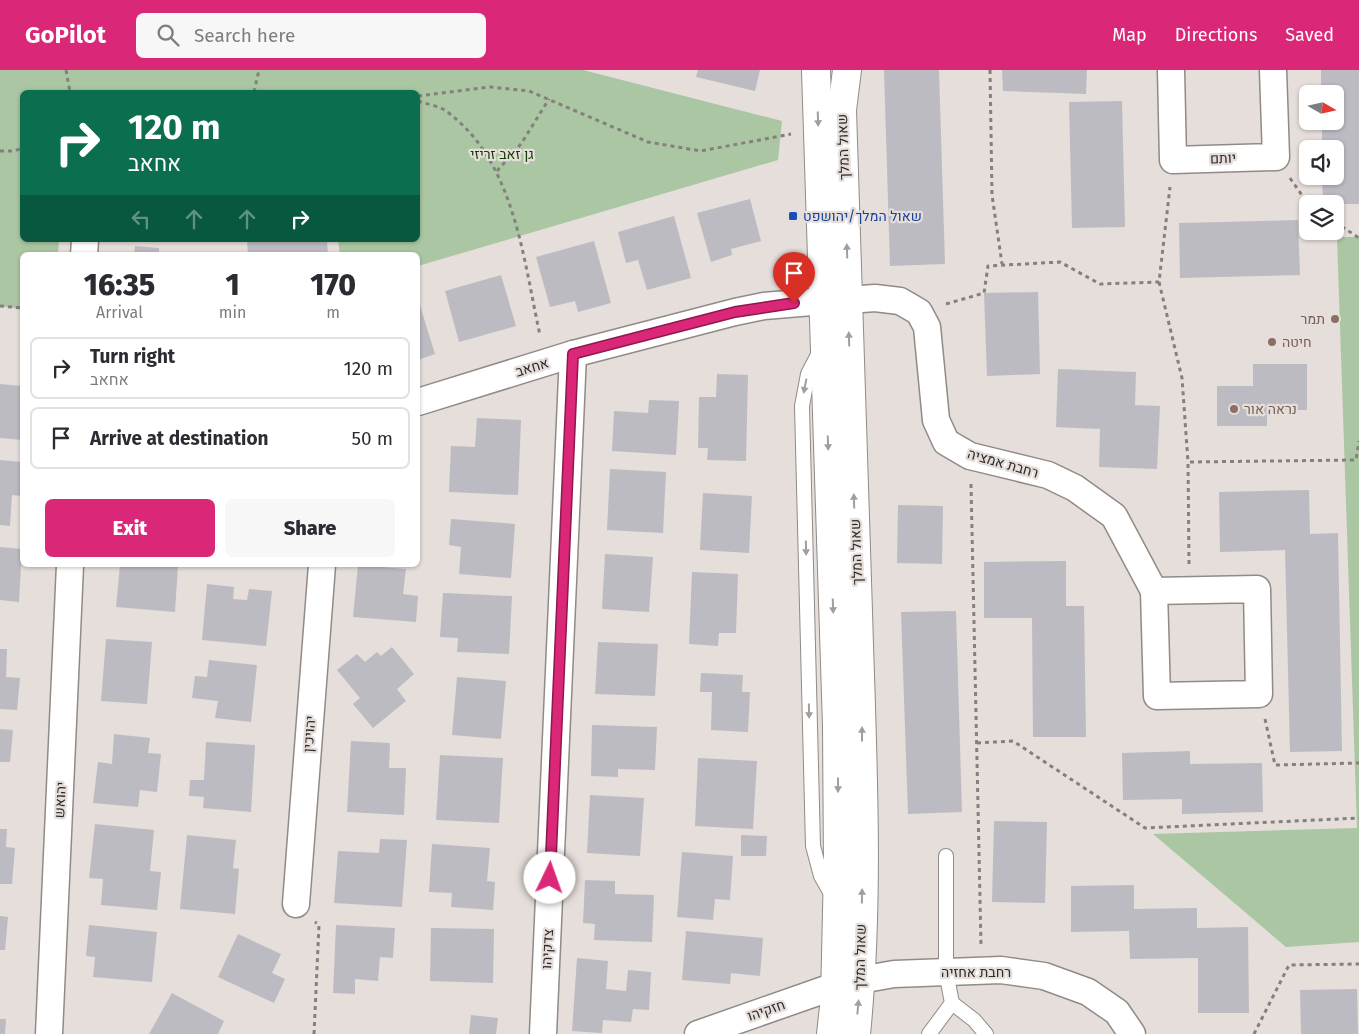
<!DOCTYPE html>
<html lang="en">
<head>
<meta charset="utf-8">
<style>
	body { margin:0; font-family:"Fira Sans",Heebo,sans-serif; background:#f7f7f7; color:#2b2b33; height:100vh; display:flex; flex-direction:column; font-size:19px; white-space:nowrap }
	* { box-sizing:border-box; margin:0 }
	p { font-size:16px; color:#7c7c81 }
	.icon { flex:none; width:28px; height:28px; fill:none; stroke:currentColor; stroke-width:2; stroke-linecap:round; stroke-linejoin:round }
	.map { position:relative; flex:1; overflow:hidden }
	.panel { position:absolute; left:20px; top:182px; width:400px; height:315px; display:flex; flex-direction:column; background:#fff; border-radius:8px; box-shadow:0 1px 4px #0004 }
	.panel>* { flex:none }
	.guide { position:absolute; left:20px; top:20px; width:400px; height:152px; border-radius:8px; box-shadow:0 1px 4px #0004; background:#0b6e4f; color:#fff; overflow:hidden }
	.needle { width:32px; rotate:99deg }
	.tools { position:absolute; left:1299px; top:15px; display:grid; gap:10px }
	.tools a { display:grid; place-items:center; width:45px; height:45px; border-radius:8px; background:#fff; box-shadow:0 1px 4px #0004; font-size:25px }
	.pin { position:absolute; display:grid; place-items:center; width:42px; height:42px; color:#fff; margin:-51px -21px; border-radius:50% 50% 50% 0; rotate:-45deg; box-shadow:0 0 5px #0007 }
	.pin .icon { rotate:45deg }
	.me { position:absolute; width:55px; margin:-28px; rotate:3deg; stroke-linejoin:round; filter:drop-shadow(0 0 4px #0008) }
	.turn { display:flex; align-items:center; gap:18px; height:105px; padding:0 25px; font-size:22px }
	.turn .icon { width:65px; height:65px; stroke-width:2.5 }
	.turn b { display:block; font-size:35px; line-height:42px }
	.lanes { display:flex; align-items:center; height:48px; padding:0 25px; background:#0003; justify-content:center; gap:25px; direction:ltr }
	.lanes .off { opacity:.35 }
	.eta { display:flex; justify-content:space-evenly; align-items:center; height:85px; text-align:center }
	.eta b { font-size:30px; font-weight:800; line-height:35px }
	.primary-button { display:flex; gap:10px; margin-top:auto; padding:10px 25px }
	.primary-button a { flex:1; height:58px; border-radius:8px; background:#db2777; color:#fff; font-size:20px; font-weight:800; line-height:58px; text-align:center }
	.primary-button a+a { background:#f7f7f7; color:#2b2b33 }
	ul { padding:0; list-style:none }
	li { display:flex; align-items:center; gap:15px; height:62px; margin:0 10px 8px; padding:0 15px; border:2px solid #e1e1e2; border-radius:8px }
	li div { flex:1 }
	li b { display:block; font-size:19px }
	li em { font-style:normal }
	header { display:flex; align-items:center; gap:30px; box-sizing:border-box; height:70px; padding:0 25px; background:#db2777; color:#fff }
	header strong { font-size:24px }
	nav { display:flex; gap:28px; margin-inline-start:auto; font-size:18px }
	.search { width:350px; height:45px; background:#f7f7f7; display:flex; align-items:center; gap:12px; box-sizing:border-box; padding:0 18px; border-radius:8px; color:#7c7c81; font-size:19px }
	.map>svg:first-child { display:block }
	.green { fill:#aac6a2 }
	.building { fill:#bdbbc2 }
	.lines { fill:none; stroke-linecap:round; stroke-linejoin:round }
	.lane-casing { stroke:#918a86; stroke-width:16 }
	.street-casing { stroke:#918a86; stroke-width:29 }
	.secondary-casing { stroke:#918a86; stroke-width:30 }
	.path { stroke:#85807d; stroke-width:3; stroke-dasharray:4 4; stroke-linecap:butt }
	.lane { stroke:#fff; stroke-width:14 }
	.street { stroke:#fff; stroke-width:26 }
	.secondary { stroke:#fff; stroke-width:28 }
	.oneway { fill:#a09f9e }
	.route-casing { stroke:#8e194d; stroke-width:12 }
	.route { stroke:#db2777; stroke-width:9 }
	.transit-dot { fill:#1a4fb4; stroke:#e5deda; stroke-width:2 }
	.education-dot { fill:#8d6e63; stroke:#e5deda; stroke-width:2 }
	.labels { text-anchor:middle; stroke-width:4.5; stroke-linejoin:round; paint-order:stroke }
	.street-label { font-size:14px; fill:#2d2a28; stroke:#e5deda }
	.park-label { font-size:14px; fill:#0f3d00; stroke:#e5deda }
	.transit-label { font-size:14px; fill:#164399; stroke:#e5deda; text-anchor:start }
	.education-label { font-size:14px; fill:#785e54; stroke:#e5deda; text-anchor:start }
</style>
</head>
<body>
<header>
<strong>GoPilot</strong>
<div class="search"><svg class="icon" aria-label="search" viewBox="0 0 24 24"><circle cx="10" cy="10" r="6"/><path d="M15 15l6 6"/></svg>Search here</div>
<nav><a>Map</a><a>Directions</a><a>Saved</a></nav>
</header>
<div class="map">
<svg width="1359" height="964" viewBox="0 0 1359 964">
	<rect width="100%" height="100%" fill="#e5deda"/>
	<g class="green">
		<path d="M0,0h583l199,51 -4,39 -360,106v-11h-78l-2,-15h80v-148h-396v148h37l-1,15h-36v54l-22,-3z"/>
		<path d="M1337,167h22v705l-73,5 -133,-113 204,-6z"/>
	</g>
	<g class="building">
		<path d="M698,0h62l-5,21 -59,-14z"/>
		<path d="M884,0h55l6,194 -55,2z"/>
		<path d="M1002,0h85l-1,24 -83,-3z"/>
		<path d="M1321,0h38v134h-36l-1,-28h13v-27h-13v-28h13v-27h-14z"/>
		<path d="M1122,31l3,126 -53,1 -3,-126z"/>
		<path d="M750,129l11,42 -30,8 1,6 -21,7 -14,-49z"/>
		<path d="M674,146l17,62 -44,12 -9,-30 -12,3 -8,-31z"/>
		<path d="M1298,150l2,55 -120,3 -1,-55z"/>
		<path d="M247,170l80,1 1,14h-80z"/>
		<path d="M594,171l17,62 -33,9 -3,-11 -25,6 -14,-50z"/>
		<path d="M135,176l24,2v7h-25z"/>
		<path d="M501,205l15,51 -57,16 -14,-51z"/>
		<path d="M1038,222l2,82 -53,2 -3,-83z"/>
		<path d="M418,229l17,55 -17,6z"/>
		<path d="M1253,294h54v46h-40v16h-50v-40h36z"/>
		<path d="M1058,299l78,3 -1,33 25,1 -3,63 -58,-2 1,-38 -44,-2z"/>
		<path d="M717,304l31,1 -2,86 -39,-1 1,-12h-10l1,-51h17z"/>
		<path d="M0,314l22,2v54l-22,-2z"/>
		<path d="M649,330l30,1 -3,54 -64,-4 2,-40 34,2z"/>
		<path d="M477,348l44,2 -3,75 -69,-3 2,-46 24,1z"/>
		<path d="M0,390l22,2v34l-10,-1 -2,31 -10,-1z"/>
		<path d="M610,399l56,3 -3,61 -56,-3z"/>
		<path d="M1309,420l1,44 28,-1 4,218 -52,1 -5,-202 -65,2 -1,-60z"/>
		<path d="M703,423l49,3 -3,57 -49,-3z"/>
		<path d="M898,435l45,1 -1,58 -45,-1z"/>
		<path d="M451,449l64,5 -4,54 -52,-4 2,-27 -12,-2z"/>
		<path d="M0,477l22,2 -3,53 -19,-2z"/>
		<path d="M605,484l48,3 -4,55 -47,-3z"/>
		<path d="M1066,491v45h18l2,131h-53l-1,-119h-48v-56z"/>
		<path d="M120,495h58l-3,47 -59,-5z"/>
		<path d="M358,495l48,4 -3,25 15,2 -2,26 -63,-5z"/>
		<path d="M692,502l46,2 -2,59h-17l-1,13 -29,-2z"/>
		<path d="M207,514l27,3 -1,12 14,1 2,-11 23,2 -6,55 -64,-6z"/>
		<path d="M443,523l69,3 -3,58 -52,-2 1,-14 -18,-1z"/>
		<path d="M956,541l6,201 -54,2 -7,-202z"/>
		<path d="M106,569l46,3 -5,62 -46,-3z"/>
		<path d="M598,572l60,2 -3,52 -60,-2z"/>
		<path d="M392,577l22,27 -17,15 9,12 -33,27 -20,-24 7,-6 -23,-28 20,-16 8,8 12,-10 4,4z"/>
		<path d="M0,579h7l-1,28 14,1 -3,32 -17,-1z"/>
		<path d="M209,590l48,5 -6,57 -36,-4 3,-17 -26,-3 3,-22 12,1z"/>
		<path d="M701,603l42,2 -1,17h8l-2,40 -37,-2 1,-38h-12z"/>
		<path d="M457,607l49,4 -5,58 -49,-4z"/>
		<path d="M592,655l65,2 -2,43 -37,-1v8l-27,-1z"/>
		<path d="M0,659l13,1 -3,32h-10z"/>
		<path d="M114,664l36,4 -2,15 13,1 -4,38 -17,-2 -2,17 -45,-4 5,-41 14,2z"/>
		<path d="M351,671l39,2 -1,25h17l-2,47 -57,-3z"/>
		<path d="M206,672l49,3 -4,67 -48,-4 1,-11 -15,-1 1,-16h14z"/>
		<path d="M1190,681v13l72,-1 1,49 -81,2v-15l-59,1 -1,-47z"/>
		<path d="M440,685l63,3 -4,65 -63,-3z"/>
		<path d="M698,688l59,3 -4,68 -58,-3z"/>
		<path d="M590,725l54,3 -4,58 -53,-3z"/>
		<path d="M994,751l53,1 -2,81 -53,-1z"/>
		<path d="M95,754l59,6 -4,41 11,1 -4,38 -56,-5 2,-26 -14,-1z"/>
		<path d="M0,759h7l-1,18 9,1 -3,36h-12z"/>
		<path d="M187,765l49,5 -3,28 6,1 -4,45 -55,-5z"/>
		<path d="M741,765l26,1 -1,20h-25z"/>
		<path d="M380,769l27,1 -5,67 -68,-4 4,-52 41,2z"/>
		<path d="M432,774l58,4 -3,33 8,1 -2,28 -42,-3 1,-14 -23,-1z"/>
		<path d="M682,782l51,4 -3,44 -15,-1 -2,21 -36,-3z"/>
		<path d="M585,810l30,1v13l39,1 -2,47 -58,-2 1,-16 -12,-1z"/>
		<path d="M1134,815v24l63,-1v20l51,-1 1,86h-51v-55l-68,1 -1,-28 -58,1v-46z"/>
		<path d="M0,846l8,1 -3,33h-5z"/>
		<path d="M89,855l68,7 -5,50 -59,-5 2,-20 -9,-1z"/>
		<path d="M336,855l59,3 -2,30 -13,-1 -2,24 -23,-2v15l-22,-1z"/>
		<path d="M431,858l63,1 -1,54 -63,-2z"/>
		<path d="M686,861l77,7 -3,38 -29,-3 -1,11 -48,-4z"/>
		<path d="M238,864l43,20 -9,19 13,6 -11,24 -56,-26z"/>
		<path d="M577,888l31,3 -2,28 20,2 2,-21 23,2 -2,38 -16,-1 -2,13 -28,-2 -1,13 -30,-2z"/>
		<path d="M1357,919l1,45h-57l-1,-44z"/>
		<path d="M172,923l52,28 -6,13h-69z"/>
		<path d="M471,945l27,3 -2,16h-27z"/>
		<path d="M0,949h6l-1,15h-5z"/>
	</g>
	<g class="lines">
		<g class="lane-casing">
			<g id="lane">
				<path d="M821,279l-13,25 -6,32 11,440 8,30 12,21"/>
				<path d="M952,933l22,17 12,14"/>
				<path d="M929,964l23,-31 -6,-31v-116"/>
			</g>
		</g>
		<g class="street-casing">
			<g id="street">
				<path d="M1171,0l2,90 103,-3 -3,-87"/>
				<path d="M84,185l1,-15"/>
				<path d="M848,230l27,-2 25,3 19,11 8,15 9,93 10,22 24,14 78,19 27,13 39,28 40,75"/>
				<path d="M418,332l155,-48 162,-42 29,-6 60,-5"/>
				<path d="M1257,519l2,105 -102,2 -3,-105z"/>
				<path d="M296,834l26,-339"/>
				<path d="M860,910l34,-6 107,-4 43,6 44,16 29,20 15,22"/>
				<path d="M49,964l21,-469"/>
				<path d="M543,964l30,-680"/>
				<path d="M698,964l137,-48"/>
			</g>
		</g>
		<g class="secondary-casing">
			<g id="secondary">
				<path d="M816,0l21,656 1,142 -3,130 -4,36"/>
				<path d="M847,0l-5,40c5,167 11,334 16,502 4,139 12,282 -2,422"/>
			</g>
		</g>
		<g class="path">
			<path d="M66,0l4,22"/>
			<path d="M990,0l2,125 10,69"/>
			<path d="M254,22l5,-22"/>
			<path d="M418,26l72,-9 39,4 119,51 53,9 90,-17"/>
			<path d="M418,31c8,3 21,5 28,10 69,50 77,148 94,224"/>
			<path d="M0,81h14l8,-3"/>
			<path d="M497,101l24,-27 28,-45"/>
			<path d="M1290,108l18,26"/>
			<path d="M1335,152l24,16"/>
			<path d="M1159,212l23,96 6,84"/>
			<path d="M946,234l38,-11 4,-27 72,-4 40,22 59,-2 11,-95"/>
			<path d="M0,236l22,2"/>
			<path d="M971,414l10,461"/>
			<path d="M1189,494l-1,-102 168,-2 3,-19"/>
			<path d="M1265,649l10,46 84,-2"/>
			<path d="M977,673l36,-2 132,87 214,-10"/>
			<path d="M314,964l5,-109 -4,-3"/>
			<path d="M1254,964l35,-69 70,-1"/>
		</g>
		<use href="#lane" class="lane"/>
		<use href="#street" class="street"/>
		<use href="#secondary" class="secondary"/>
	</g>
	<defs><path id="oneway-solid" d="M-6-.8H1V-3.2L6.5 0L1 3.2V.8H-6Z" transform="scale(1.25)"/></defs>
	<g class="oneway">
		<use href="#oneway-solid" transform="translate(818 49) rotate(88)"/>
		<use href="#oneway-solid" transform="translate(847 181) rotate(-92)"/>
		<use href="#oneway-solid" transform="translate(849 269) rotate(-92)"/>
		<use href="#oneway-solid" transform="translate(805 316) rotate(101)"/>
		<use href="#oneway-solid" transform="translate(828 373) rotate(88)"/>
		<use href="#oneway-solid" transform="translate(854 431) rotate(-92)"/>
		<use href="#oneway-solid" transform="translate(806 478) rotate(89)"/>
		<use href="#oneway-solid" transform="translate(833 536) rotate(88)"/>
		<use href="#oneway-solid" transform="translate(809 641) rotate(89)"/>
		<use href="#oneway-solid" transform="translate(862 664) rotate(-90)"/>
		<use href="#oneway-solid" transform="translate(838 715) rotate(90)"/>
		<use href="#oneway-solid" transform="translate(862 826) rotate(-89)"/>
		<use href="#oneway-solid" transform="translate(858 937) rotate(-85)"/>
	</g>
	<g class="lines">
		<g class="route-casing">
			<path id="route" d="M550,808l23,-524 162,-42 59,-9"/>
		</g>
		<use href="#route" class="route"/>
	</g>
	<rect class="transit-dot" x="788" y="141" width="10" height="10" rx="2.5"/>
	<g class="education-dot">
		<circle cx="1335" cy="249" r="5"/>
		<circle cx="1272" cy="272" r="5"/>
		<circle cx="1234" cy="339" r="5"/>
	</g>
	<g class="labels">
		<g class="street-label">
			<text transform="translate(843 77) rotate(-92)" y="5">שאול המלך</text>
			<text transform="translate(1223 88) rotate(-2)" y="5">יותם</text>
			<text transform="translate(532 297) rotate(-17)" y="5">אחאב</text>
			<text transform="translate(1003 393) rotate(16)" y="5">רחבת אמציה</text>
			<text transform="translate(856 482) rotate(-92)" y="5">שאול המלך</text>
			<text transform="translate(309 664) rotate(-86)" y="5">יהויכין</text>
			<text transform="translate(60 730) rotate(-87)" y="5">יהואש</text>
			<text transform="translate(547 879) rotate(-87)" y="5">צדקיהו</text>
			<text transform="translate(860 887) rotate(-89)" y="5">שאול המלך</text>
			<text x="976" y="907">רחבת אחזיה</text>
			<text transform="translate(766 940) rotate(-19)" y="5">חזקיהו</text>
		</g>
		<g class="park-label">
			<text x="502" y="89">גן זאב זריזי</text>
		</g>
		<g class="transit-label">
			<text x="803" y="151">שאול המלך/יהושפט</text>
		</g>
		<g class="education-label">
			<text x="1325" y="254" text-anchor="end">תמר</text>
			<text x="1282" y="277">חיטה</text>
			<text x="1244" y="344">נראה אור</text>
		</g>
	</g>
</svg>
<div class="tools">
<a><svg class="needle" viewBox="-14 -14 28 28"><path d="M0-13l5 13h-10z" fill="#e53935"/><path d="M0 13l5-13h-10z" fill="#7c7c81"/></svg></a>
<a><svg class="icon" aria-label="sound" viewBox="0 0 24 24"><path d="M4 9h4l5-4v14l-5-4H4zM17 9q2 3 0 6"/></svg></a>
<a><svg class="icon" aria-label="layers" viewBox="0 0 24 24"><path d="M12 4l9 5-9 5-9-5zM3 14l9 5 9-5"/></svg></a>
</div>
<div class="pin" style="left:794px;top:233px;background:#d93025"><svg class="icon" aria-label="arrive" viewBox="0 0 24 24"><path d="M6 21V4h12l-3 4 3 4H6"/></svg></div>
<svg class="me" style="left:550px;top:808px" viewBox="-20 -20 40 40"><circle r="19" fill="#fff"/><path d="M0-13L10 11 0 6-10 11z" fill="#db2777"/></svg>
<div class="guide">
<div class="turn"><svg class="icon" aria-label="right" viewBox="0 0 24 24"><path d="M7 20v-9h11M14 6l5 5-5 5"/></svg><div><b>120 m</b>אחאב</div></div>
<div class="lanes"><svg class="icon off" aria-label="left" viewBox="0 0 24 24"><path d="M17 20v-9H6M10 6l-5 5 5 5"/></svg><svg class="icon off" aria-label="ahead" viewBox="0 0 24 24"><path d="M12 20V5M6 11l6-6 6 6"/></svg><svg class="icon off" aria-label="ahead" viewBox="0 0 24 24"><path d="M12 20V5M6 11l6-6 6 6"/></svg><svg class="icon" aria-label="right" viewBox="0 0 24 24"><path d="M7 20v-9h11M14 6l5 5-5 5"/></svg></div>
</div>
<section class="panel">
<div class="eta">
<div><b>16:35</b><p>Arrival</p></div>
<div><b>1</b><p>min</p></div>
<div><b>170</b><p>m</p></div>
</div>
<ul>
<li><svg class="icon" aria-label="right" viewBox="0 0 24 24"><path d="M7 20v-9h11M14 6l5 5-5 5"/></svg><div><b>Turn right</b><p>אחאב</p></div><em>120 m</em></li>
<li><svg class="icon" aria-label="arrive" viewBox="0 0 24 24"><path d="M6 21V4h12l-3 4 3 4H6"/></svg><div><b>Arrive at destination</b></div><em>50 m</em></li>
</ul>
<div class="primary-button"><a>Exit</a><a>Share</a></div>
</section>
</div>
</body>
</html>
